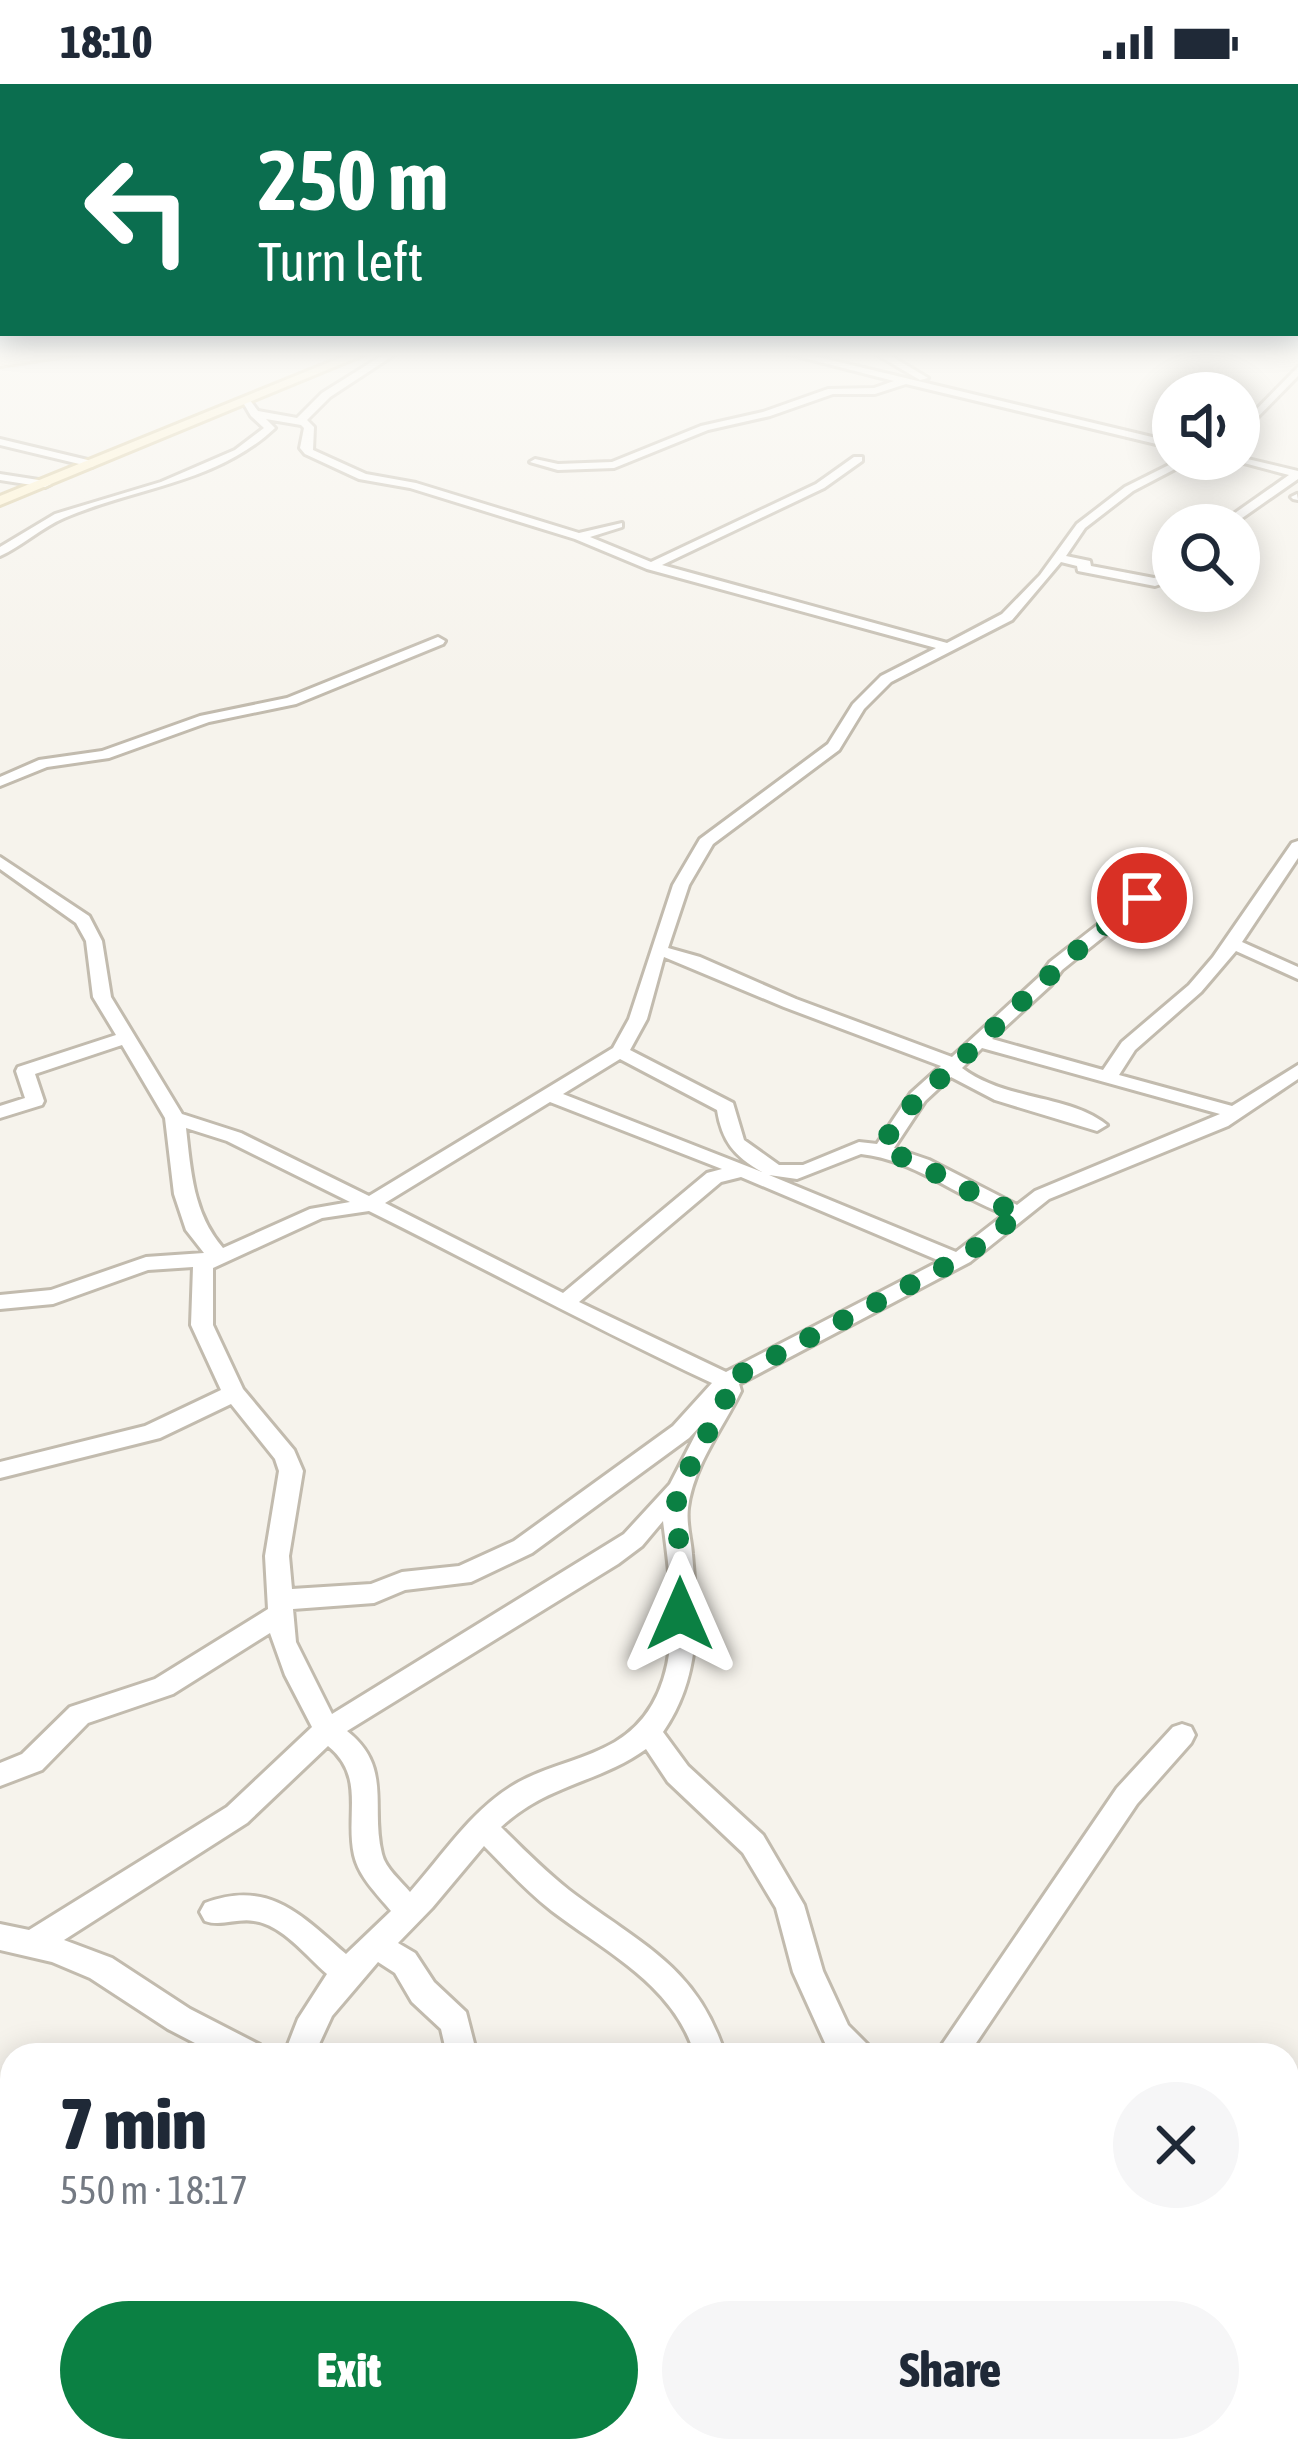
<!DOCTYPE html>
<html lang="en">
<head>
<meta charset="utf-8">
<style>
	body { margin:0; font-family:"Asap Condensed",sans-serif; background:#f6f6f7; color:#1f2937; height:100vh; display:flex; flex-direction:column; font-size:45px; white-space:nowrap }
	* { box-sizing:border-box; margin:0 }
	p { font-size:39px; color:#747a83 }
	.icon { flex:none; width:66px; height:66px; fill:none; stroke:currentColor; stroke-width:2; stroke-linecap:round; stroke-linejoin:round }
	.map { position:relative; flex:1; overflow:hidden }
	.side { position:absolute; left:0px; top:1959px; width:1299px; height:420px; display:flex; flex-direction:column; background:#fff; border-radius:36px 36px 0 0; box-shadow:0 6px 30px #0003 }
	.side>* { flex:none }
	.guide { position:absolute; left:0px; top:0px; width:1299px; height:252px; box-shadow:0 6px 30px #0003; background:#0b6e4f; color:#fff; overflow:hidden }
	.tools { position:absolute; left:1152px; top:288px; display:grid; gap:24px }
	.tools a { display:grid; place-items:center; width:108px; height:108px; border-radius:50%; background:#fff; box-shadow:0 6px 30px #0003; font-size:60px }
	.pin { position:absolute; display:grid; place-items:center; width:102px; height:102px; color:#fff; margin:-51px; border:6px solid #fff; border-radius:50%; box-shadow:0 3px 12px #0007 }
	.me { position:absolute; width:132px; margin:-66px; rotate:0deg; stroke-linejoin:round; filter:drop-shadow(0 0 9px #0008) }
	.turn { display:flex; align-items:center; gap:42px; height:252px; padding:0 60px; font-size:54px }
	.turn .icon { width:156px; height:156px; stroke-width:2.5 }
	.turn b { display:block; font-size:84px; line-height:102px }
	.round { display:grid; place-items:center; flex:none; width:126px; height:126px; border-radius:63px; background:#f6f6f7 }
	.summary { display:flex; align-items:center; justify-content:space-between; height:204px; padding:0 60px }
	h1 { font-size:72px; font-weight:800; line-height:90px }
	.button { display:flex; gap:24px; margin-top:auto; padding:24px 60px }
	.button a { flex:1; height:138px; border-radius:72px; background:#0b8043; color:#fff; font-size:48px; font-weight:800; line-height:138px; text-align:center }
	.button a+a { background:#f6f6f7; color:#1f2937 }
	.status { display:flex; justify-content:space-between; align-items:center; height:84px; padding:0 60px; background:#fff; direction:ltr }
	.status svg { height:33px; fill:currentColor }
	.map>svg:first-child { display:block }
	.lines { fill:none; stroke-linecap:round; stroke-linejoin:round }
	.street-casing { stroke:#c2bbae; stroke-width:6 }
	.secondary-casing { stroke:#d6c79b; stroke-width:6 }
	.street { fill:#fff; fill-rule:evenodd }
	.secondary { fill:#fff3cd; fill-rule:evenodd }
	.route { stroke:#0b8043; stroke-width:21; stroke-dasharray:0 37.8 }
</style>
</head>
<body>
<div class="status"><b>18:10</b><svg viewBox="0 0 49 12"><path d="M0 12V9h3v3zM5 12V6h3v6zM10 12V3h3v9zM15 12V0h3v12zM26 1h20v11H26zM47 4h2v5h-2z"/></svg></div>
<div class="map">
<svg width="1298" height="2379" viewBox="0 0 1298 2379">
	<rect width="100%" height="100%" fill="#f6f3ec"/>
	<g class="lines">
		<g class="street-casing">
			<g id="street">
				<path d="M386,269h11l-67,44 -23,23 7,7 -1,23 53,24 50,9 163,50 43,-10v4l-32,10 61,25 165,-78 38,-27h8v4l-38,27 -162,77 285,78 55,-29 38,-39 37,-51 48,-37 56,-28h13l-61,32 -48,37 -19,28 24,5 1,5 63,12 19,-6v8l-18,6 -77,-15 -1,-5 -16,-4 -49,58 -121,62 -27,27 -25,41 -126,94 -24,41 -21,63 32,9 96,42 156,58 87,-80 11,-15 86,-67h12v6l-86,69 -11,15 -59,54 111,31 19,-28 67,-57 24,-28 79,-114 6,-2v17l-56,84 56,25v12l-62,-28 -35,41 -66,58 -16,25 113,31 66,-41v14l-70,47 -179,73 -79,63 -231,122 2,7c-18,37 -48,75 -53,117 -2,16 3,31 4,46 6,64 9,123 -29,178l25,34 75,69 41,70 19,66 25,54 20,20 4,10h-36l-10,-10 -33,-73 -17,-64 -33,-55 -75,-71 -22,-33c-47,34 -99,35 -145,78 22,22 44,44 68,63 69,53 129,76 156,165h-30c-21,-70 -89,-103 -143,-144 -25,-19 -46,-43 -68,-65l-52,62 -34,35 17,10 19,29 32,30 11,43h-30l-6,-26 -29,-27 -17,-29 -17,-11 -46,54 -18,39h-30l14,-36 29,-45c-21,-18 -44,-49 -73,-53 -17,-3 -33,6 -49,0l-5,-9 5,-9c64,-24 96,12 141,51l45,-43c-14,-17 -32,-34 -37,-56 -9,-41 12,-78 -26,-109l-81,77 -183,117 48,18 78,51 70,36 4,10h-46l-50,-26 -78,-51 -38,-16 -52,-12v-26l29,6 198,-123 85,-80 -27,-52 -15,-42 -97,61 -85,29 -46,47 -42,16v-23l22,-9 48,-47 85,-28 113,-70 -3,-53 14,-85 -4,-12 -44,-55 -71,34 -160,40v-16l145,-36 76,-36 -30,-65 2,-58 -45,3 -95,34 -53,5v-14l51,-5 95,-33 58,-4 -18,-23 -12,-36 -9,-76 -43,-73 -87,29 9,27 -2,4 -42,13v-12l25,-8 -9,-27 2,-4 98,-32 -23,-38 -7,-56 -10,-18 -76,-54v-12l89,59 13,25 9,56 71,117 59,19 128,63 244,-148 16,-29 44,-134 27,-46 128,-95 25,-40 28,-28 55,-28 -289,-79 -72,-30 -165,-51 -51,-9 -54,-25 -5,-6 4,-20 -3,-3 -35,-6 9,9c-60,56 -139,59 -211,90 -23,10 -42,28 -64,38v-9l55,-33 106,-32 74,-32 29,-22 -13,-12 -10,-17h8l9,12 39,7 25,-25zM664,873l120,50 157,59 -30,27 -34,51 -18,-2 -56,23h-24l-35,-25 -11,-37 -103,-53 17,-31zM982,964l238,66 -185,77 -18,14 -88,-45 -35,-12 31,-47 26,-24 44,23 102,31 10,-6c-38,-31 -102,-24 -145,-57zM620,975l97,51c5,31 17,46 45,62l-199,-78zM550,1018l172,67 -15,4 -144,120 -178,-90zM186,1044l41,13 123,61 -40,7 -87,39c-30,-35 -32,-76 -37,-120zM861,1070c54,6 94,42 144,60l-49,38 -187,-77 28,4zM741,1093l199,84 -214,111 -147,-70 142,-120zM369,1127c115,57 227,118 343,172l-39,43 -159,115 -55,25 -57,6 -31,12 -79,5 -3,-33 14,-85 -9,-21 -51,-61 -30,-64v-57l109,-50zM700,1342l-30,58 -46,50 -292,180 -36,-72 -3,-33 81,-6 31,-13 66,-8 61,-29 157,-115zM663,1437c9,73 27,176 -48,221 -32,19 -71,24 -103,44 -42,26 -69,69 -102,106 -9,-11 -25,-24 -28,-38 -12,-47 11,-87 -35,-123l271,-167 24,-18z"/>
				<path d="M785,269h16l372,89v6l-267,-64 -31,10h-42l-63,22 -62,14 -94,38 -56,2 -28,-8 5,-3 23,5 54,-2 89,-36 62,-14 65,-23 46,-1 20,-7z"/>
				<path d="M874,269h12l42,25 -8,2z"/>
				<path d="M1298,283v9l-59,60v-9z"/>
				<path d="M0,355l96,23 1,2 -5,3 -92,-22z"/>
				<path d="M1239,373l59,14v8l-66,46h-14l71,-50 -60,-16z"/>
				<path d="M0,390l45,7 6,3 -6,3 -45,-7z"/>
				<path d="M1297,410l1,6 -5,-1 -2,-2z"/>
				<path d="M438,553l7,4 -2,3 -147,60 -87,18 -100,36 -62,9 -47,19v-9l39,-17 63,-9 98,-35 87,-18z"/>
				<path d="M1182,1640l9,3 4,8 -4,8 -54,61 -169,251h-33l182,-267 56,-61z"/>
				<path d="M12,2093v37l-12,5v-37z"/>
				<path d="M43,2367h39l-5,12h-39z"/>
				<path d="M884,2367h38l-5,12h-38z"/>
				<path d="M1037,2367h56l5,12h-56z"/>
			</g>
		</g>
		<g class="secondary-casing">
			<g id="secondary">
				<path d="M48,269h37l-85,13v-8z"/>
				<path d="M352,269h16l-368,152v-9z"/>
			</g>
		</g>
		<use href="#street" class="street"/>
		<use href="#secondary" class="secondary"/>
	</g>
	<linearGradient id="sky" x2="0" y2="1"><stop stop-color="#8fc1ec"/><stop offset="0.45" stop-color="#fbfaf6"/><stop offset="1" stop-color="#fbfaf6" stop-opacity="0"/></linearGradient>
	<rect width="1298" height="602" fill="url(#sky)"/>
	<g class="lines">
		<path class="route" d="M680,1530v-67l-6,-36 8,-29 48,-92 -3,-9 236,-124 58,-44c-50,-15 -90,-48 -139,-63 11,-34 46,-60 72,-84 62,-58 119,-117 188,-168"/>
	</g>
</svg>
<div class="tools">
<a><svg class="icon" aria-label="sound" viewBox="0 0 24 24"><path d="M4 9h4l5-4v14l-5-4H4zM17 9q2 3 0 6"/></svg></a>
<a><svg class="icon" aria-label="search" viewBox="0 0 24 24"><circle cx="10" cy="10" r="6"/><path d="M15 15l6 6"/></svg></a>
</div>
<div class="pin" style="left:1142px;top:814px;background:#d93025"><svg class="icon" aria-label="arrive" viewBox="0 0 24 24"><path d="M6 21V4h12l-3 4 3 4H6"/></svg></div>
<svg class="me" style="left:680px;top:1530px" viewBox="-20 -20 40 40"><path d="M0-17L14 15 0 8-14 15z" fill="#0b8043" stroke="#fff" stroke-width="4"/></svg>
<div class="guide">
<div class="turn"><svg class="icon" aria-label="left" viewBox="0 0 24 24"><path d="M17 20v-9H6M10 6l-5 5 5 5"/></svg><div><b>250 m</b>Turn left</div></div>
</div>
<section class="side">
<div class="summary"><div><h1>7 min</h1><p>550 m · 18:17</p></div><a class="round"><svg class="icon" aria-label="close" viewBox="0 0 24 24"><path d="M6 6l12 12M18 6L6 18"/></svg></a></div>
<div class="button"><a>Exit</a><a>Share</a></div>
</section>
</div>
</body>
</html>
